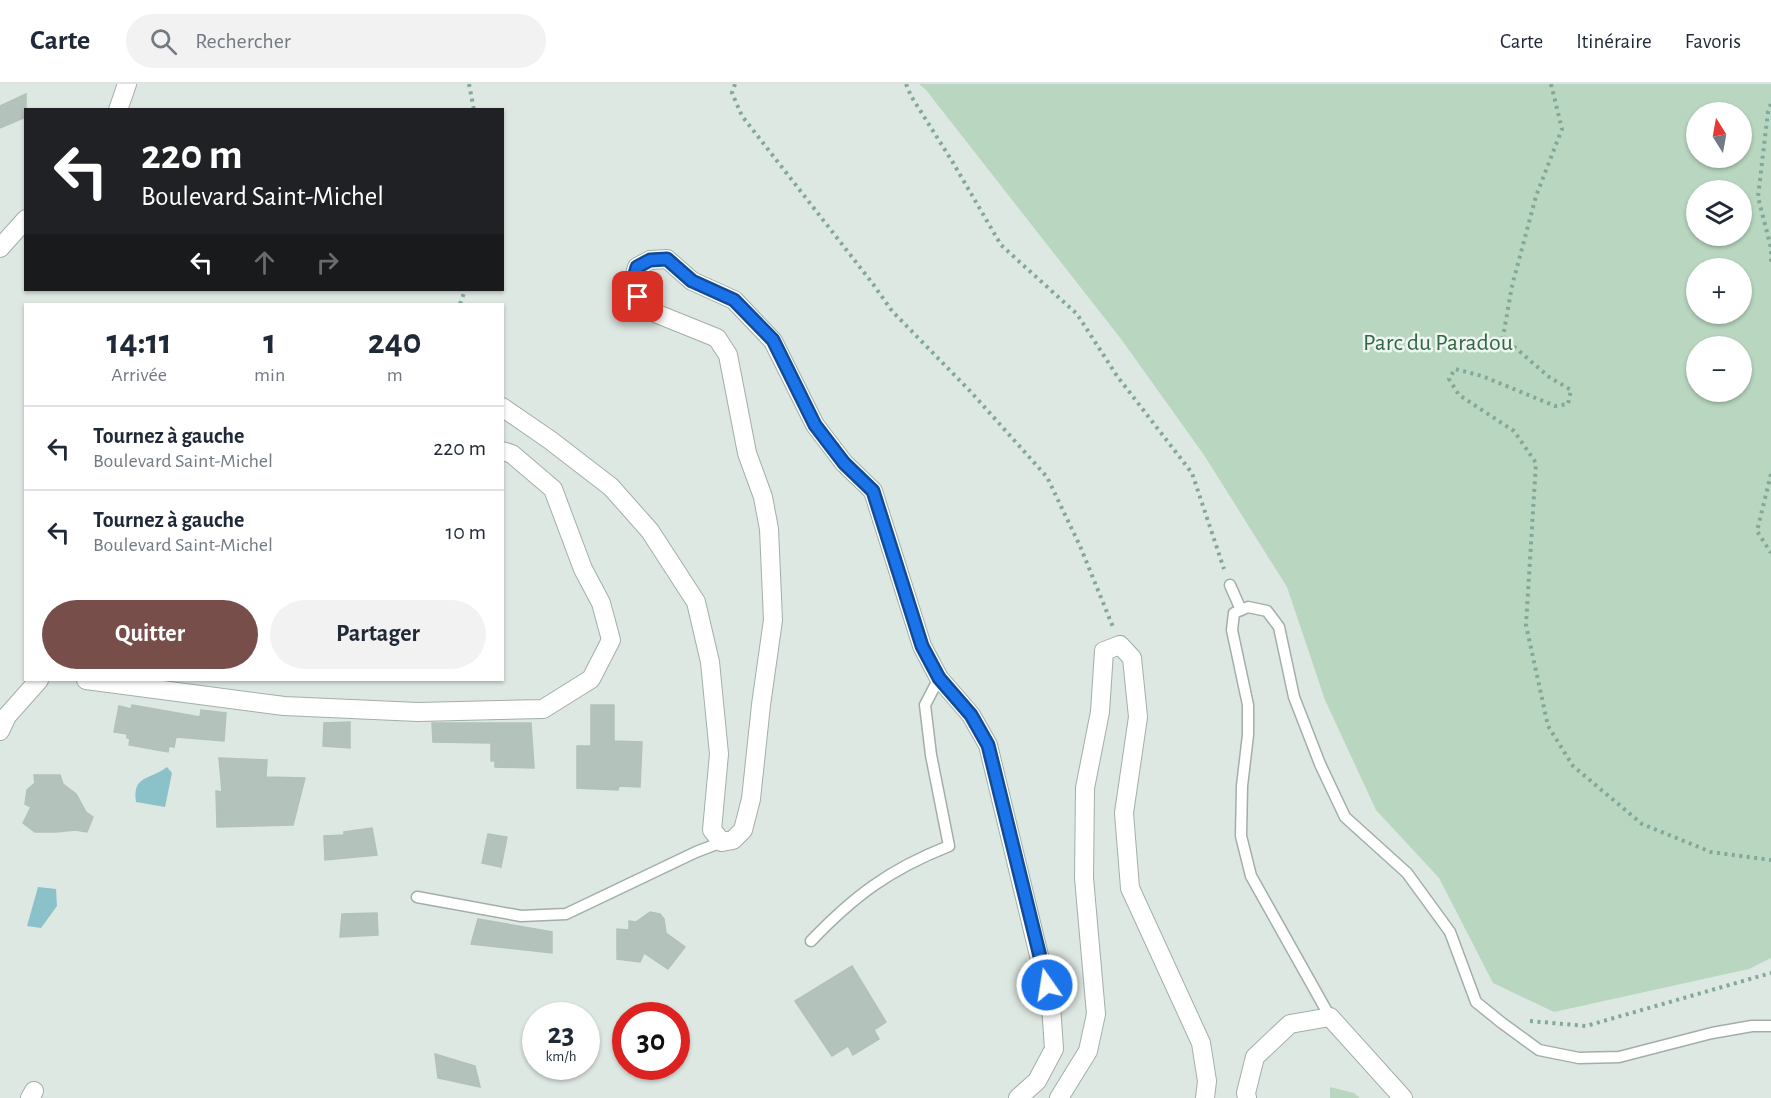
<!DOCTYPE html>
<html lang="fr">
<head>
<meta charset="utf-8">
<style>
	body { margin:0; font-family:"Alegreya Sans",sans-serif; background:#f2f2f3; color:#1f2937; height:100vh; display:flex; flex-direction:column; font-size:22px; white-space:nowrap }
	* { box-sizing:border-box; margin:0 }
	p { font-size:20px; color:#747a83 }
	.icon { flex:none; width:33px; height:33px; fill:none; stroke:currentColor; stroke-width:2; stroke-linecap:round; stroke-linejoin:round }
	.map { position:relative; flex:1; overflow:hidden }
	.sheet { position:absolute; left:24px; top:219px; width:480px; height:378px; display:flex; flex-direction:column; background:#fff; border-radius:0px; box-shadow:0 2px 4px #0004 }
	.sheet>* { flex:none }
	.top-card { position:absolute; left:24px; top:24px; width:480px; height:183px; border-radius:0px; box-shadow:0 2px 4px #0004; background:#202124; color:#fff; overflow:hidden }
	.needle { width:39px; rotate:349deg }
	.buttons { position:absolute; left:1686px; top:18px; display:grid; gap:12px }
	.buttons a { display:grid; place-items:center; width:66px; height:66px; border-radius:50%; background:#fff; box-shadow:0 2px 4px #0004; font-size:30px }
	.speed { position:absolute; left:522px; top:918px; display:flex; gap:12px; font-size:30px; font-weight:700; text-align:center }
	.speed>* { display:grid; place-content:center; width:78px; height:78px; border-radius:50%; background:#fff; box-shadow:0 2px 4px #0004; line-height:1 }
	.speed small { font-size:15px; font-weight:400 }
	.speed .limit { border:9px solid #d22; background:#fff; color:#111 }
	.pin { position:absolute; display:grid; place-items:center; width:51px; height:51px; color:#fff; margin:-26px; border-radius:12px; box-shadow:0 3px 9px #0006 }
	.me { position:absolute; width:66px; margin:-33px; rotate:347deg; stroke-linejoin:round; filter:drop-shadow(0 0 4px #0008) }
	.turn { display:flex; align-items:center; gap:21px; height:126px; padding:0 18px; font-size:27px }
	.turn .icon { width:78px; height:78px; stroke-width:2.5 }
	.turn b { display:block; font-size:42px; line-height:51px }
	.lanes { display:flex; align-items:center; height:57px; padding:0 18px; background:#0003; justify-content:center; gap:30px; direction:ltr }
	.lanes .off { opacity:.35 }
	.eta { display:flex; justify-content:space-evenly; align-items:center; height:102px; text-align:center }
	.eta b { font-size:36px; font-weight:700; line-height:42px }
	.button { display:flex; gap:12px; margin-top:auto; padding:12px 18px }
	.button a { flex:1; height:69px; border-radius:36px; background:#774e4a; color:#fff; font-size:24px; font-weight:700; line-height:69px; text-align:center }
	.button a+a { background:#f2f2f3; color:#1f2937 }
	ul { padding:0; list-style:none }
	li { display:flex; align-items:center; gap:18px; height:84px; padding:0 18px; border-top:2px solid #e0e1e3 }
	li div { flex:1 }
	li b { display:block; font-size:22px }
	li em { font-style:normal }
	header { display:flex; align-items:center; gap:36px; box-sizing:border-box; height:84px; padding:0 30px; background:#fff; border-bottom:2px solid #e0e1e3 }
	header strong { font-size:28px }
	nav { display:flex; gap:33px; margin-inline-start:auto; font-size:21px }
	.search { width:420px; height:54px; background:#f2f2f3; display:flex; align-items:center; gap:15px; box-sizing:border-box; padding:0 21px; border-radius:33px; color:#747a83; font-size:22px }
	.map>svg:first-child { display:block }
	.green { fill:#b9d7c0; fill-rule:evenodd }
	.water { fill:#8bc1c8 }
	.building { fill:#b4c2bc; stroke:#b2c1ba; stroke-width:1.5 }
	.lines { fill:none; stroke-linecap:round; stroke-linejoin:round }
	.lane-casing { stroke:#a2afa9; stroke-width:13 }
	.street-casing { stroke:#a2afa9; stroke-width:20 }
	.path { stroke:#82a89a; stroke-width:4; stroke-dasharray:3 4.5; stroke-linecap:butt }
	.lane { stroke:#fff; stroke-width:10 }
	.street { stroke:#fff; stroke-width:18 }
	.route-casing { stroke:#114b97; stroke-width:15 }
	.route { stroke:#1a73e8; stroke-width:10 }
	.labels { text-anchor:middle; stroke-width:5; stroke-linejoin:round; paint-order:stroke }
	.park-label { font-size:24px; fill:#316843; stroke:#eef5f1 }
</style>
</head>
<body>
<header>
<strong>Carte</strong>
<div class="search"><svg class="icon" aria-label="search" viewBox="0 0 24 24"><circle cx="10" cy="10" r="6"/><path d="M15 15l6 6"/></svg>Rechercher</div>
<nav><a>Carte</a><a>Itinéraire</a><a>Favoris</a></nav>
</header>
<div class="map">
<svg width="1771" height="1014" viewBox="0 0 1771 1014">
	<rect width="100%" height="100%" fill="#dee8e3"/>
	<g class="green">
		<path d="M919,0h852v874l-22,11 -195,43 -61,-29 -54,-105 -63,-68 -51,-110 -38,-113 -83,-132 -83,-116 -195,-249zM1696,28h46v46h-46zM1696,106h46v46h-46zM1696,184h46v46h-46zM1696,262h46v46h-46z"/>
		<path d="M1330,1003l24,6 6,5h-30z"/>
	</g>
	<g class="water">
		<path d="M167,683l5,6 -7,34 -29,-5c-4,-27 14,-22 31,-35z"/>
		<path d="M38,803l18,2 1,17 -16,22 -14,-2z"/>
	</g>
	<g class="building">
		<path d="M26,10v23l-26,11v-22z"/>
		<path d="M132,621l68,12 1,-7 25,3 -2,28 -48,-4 -2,10 -5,-1 -1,6 -39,-7 1,-6 -3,-1v-4l-13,-2 5,-26 12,3z"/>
		<path d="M591,621h23v36l28,1 -2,45 -21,-1 -1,4 -41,-2v-42h14z"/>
		<path d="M350,638v26l-27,-2 1,-23z"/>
		<path d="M432,639h99l3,45 -39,-1v-6h-4v-18l-58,-1z"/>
		<path d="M219,674l48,2 -1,17 39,1 -12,47 -76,2 -1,-36 6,1z"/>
		<path d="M34,691h26l3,9 13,10 10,18 7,5 -6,15 -12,-2 -19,2h-21l-12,-9 8,-16 -6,-3 2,-14 8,-7z"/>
		<path d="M372,744l5,27 -52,5 -1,-24 20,-1v-3z"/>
		<path d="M488,750l19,3 -6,30 -19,-4z"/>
		<path d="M650,828l10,2 4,5 2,14 19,14 -17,22 -24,-16 -4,9 -23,-3v-30l12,1v-9l7,1z"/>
		<path d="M377,829l1,22 -38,2 2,-23z"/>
		<path d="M478,835l74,13v21l-81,-9z"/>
		<path d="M852,882l34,56 -12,8 5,9 -26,16 -5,-9 -16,10 -37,-55z"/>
		<path d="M435,970l40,12 5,21 -42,-9z"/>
	</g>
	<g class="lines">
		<g class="lane-casing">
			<g id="lane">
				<path d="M1230,501l11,25"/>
				<path d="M417,813l104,19 45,-2 130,-62 26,-10"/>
				<path d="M811,857c43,-45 79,-72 138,-95l-18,-91 -6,-50 14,-27"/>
				<path d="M1330,933l-79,-141 -10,-40 1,-50 6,-51v-30l-16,-75 2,-17 14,-6 19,4 12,16 15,70 26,67 25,53 62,56 43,59 26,70 26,21 37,27 40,8 40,-1 93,-24 40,-7h19"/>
			</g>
		</g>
		<g class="street-casing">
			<g id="street">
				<path d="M118,26l9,-26"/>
				<path d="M0,164l26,-29"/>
				<path d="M502,323l48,33 61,47 39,44 46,71 14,60 9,92 -7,76 10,12 11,-2 10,-10 8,-31 10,-94 12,-85 -4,-91 -6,-32 -16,-44 -19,-98 -11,-17 -72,-29 -13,-25 5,-17 13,-7 17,-1 25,22 42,19 39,41 42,84 29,38 29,28 49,155 17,32 32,37 17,30 63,260 3,44 -17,32 -19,17"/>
				<path d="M86,596l198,26 134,6 125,-3 48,-30 20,-39 -10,-37 -18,-34 -30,-80 -41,-35 -10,-3"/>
				<path d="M0,647l7,-15 32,-36"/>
				<path d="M30,1014l4,-7"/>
				<path d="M1059,1014l29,-47 8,-37 -12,-136 1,-90 15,-76 4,-61 16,-6 12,13 6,59 -14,96 6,75 71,155 6,38 -2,17"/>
				<path d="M1247,1014l-1,-5 9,-36 35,-33 40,-7 73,81"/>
			</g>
		</g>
		<g class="path">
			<path d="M469,0l5,26"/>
			<path d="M735,0l-3,9 10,23 131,168 19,27 79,81 76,85 33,69 33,81"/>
			<path d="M906,0l5,12 41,65 49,84 76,69 40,62 75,97 32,96"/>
			<path d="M1551,0l11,45 -26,67 -24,90 -9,51 46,40 22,13 -3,14 -13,2 -73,-30 -27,-7 -6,10 10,16 55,36 22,32 -10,162 22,101 25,40 69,58 69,28 60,8"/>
			<path d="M1771,20l-3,8 -10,85 13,51v17"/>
			<path d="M460,220l5,-14"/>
			<path d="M1771,390l-14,57 14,22"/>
			<path d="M1530,937l56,5 185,-53"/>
		</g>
		<use href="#lane" class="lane"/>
		<use href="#street" class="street"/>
	</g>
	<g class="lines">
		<g class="route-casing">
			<path id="route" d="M638,213l-6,-13 5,-17 13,-7 17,-1 25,22 42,19 39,40 42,85 29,38 29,28 49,155 17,32 32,37 17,30 59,240"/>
		</g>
		<use href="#route" class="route"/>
	</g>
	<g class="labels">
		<g class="park-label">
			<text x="1438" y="266">Parc du Paradou</text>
		</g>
	</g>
</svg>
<div class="buttons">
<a><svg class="needle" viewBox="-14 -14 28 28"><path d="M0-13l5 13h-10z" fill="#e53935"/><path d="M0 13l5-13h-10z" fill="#747a83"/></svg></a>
<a><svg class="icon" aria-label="layers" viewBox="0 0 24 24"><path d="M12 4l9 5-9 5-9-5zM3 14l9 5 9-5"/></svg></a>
<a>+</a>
<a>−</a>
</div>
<div class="speed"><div>23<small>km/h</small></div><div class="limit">30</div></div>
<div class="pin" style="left:638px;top:213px;background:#d93025"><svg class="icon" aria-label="arrive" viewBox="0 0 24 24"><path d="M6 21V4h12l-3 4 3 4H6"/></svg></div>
<svg class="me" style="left:1047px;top:901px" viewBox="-20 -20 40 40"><circle r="17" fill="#1a73e8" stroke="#fff" stroke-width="3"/><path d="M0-11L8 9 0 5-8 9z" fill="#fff"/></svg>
<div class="top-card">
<div class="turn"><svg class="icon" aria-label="left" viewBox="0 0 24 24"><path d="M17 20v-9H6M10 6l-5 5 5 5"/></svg><div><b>220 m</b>Boulevard Saint-Michel</div></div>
<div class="lanes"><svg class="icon" aria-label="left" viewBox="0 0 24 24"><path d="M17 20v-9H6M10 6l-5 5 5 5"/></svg><svg class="icon off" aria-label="ahead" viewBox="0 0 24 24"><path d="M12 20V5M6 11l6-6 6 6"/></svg><svg class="icon off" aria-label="right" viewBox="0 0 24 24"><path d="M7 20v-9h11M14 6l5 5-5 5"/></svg></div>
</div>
<section class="sheet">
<div class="eta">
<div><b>14:11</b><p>Arrivée</p></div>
<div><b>1</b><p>min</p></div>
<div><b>240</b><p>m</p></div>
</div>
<ul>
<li><svg class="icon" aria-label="left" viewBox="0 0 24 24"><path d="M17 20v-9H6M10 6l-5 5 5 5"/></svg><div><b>Tournez à gauche</b><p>Boulevard Saint-Michel</p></div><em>220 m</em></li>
<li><svg class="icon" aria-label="left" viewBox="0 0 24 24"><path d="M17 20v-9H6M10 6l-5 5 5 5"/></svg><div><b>Tournez à gauche</b><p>Boulevard Saint-Michel</p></div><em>10 m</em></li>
</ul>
<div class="button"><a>Quitter</a><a>Partager</a></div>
</section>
</div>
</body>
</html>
